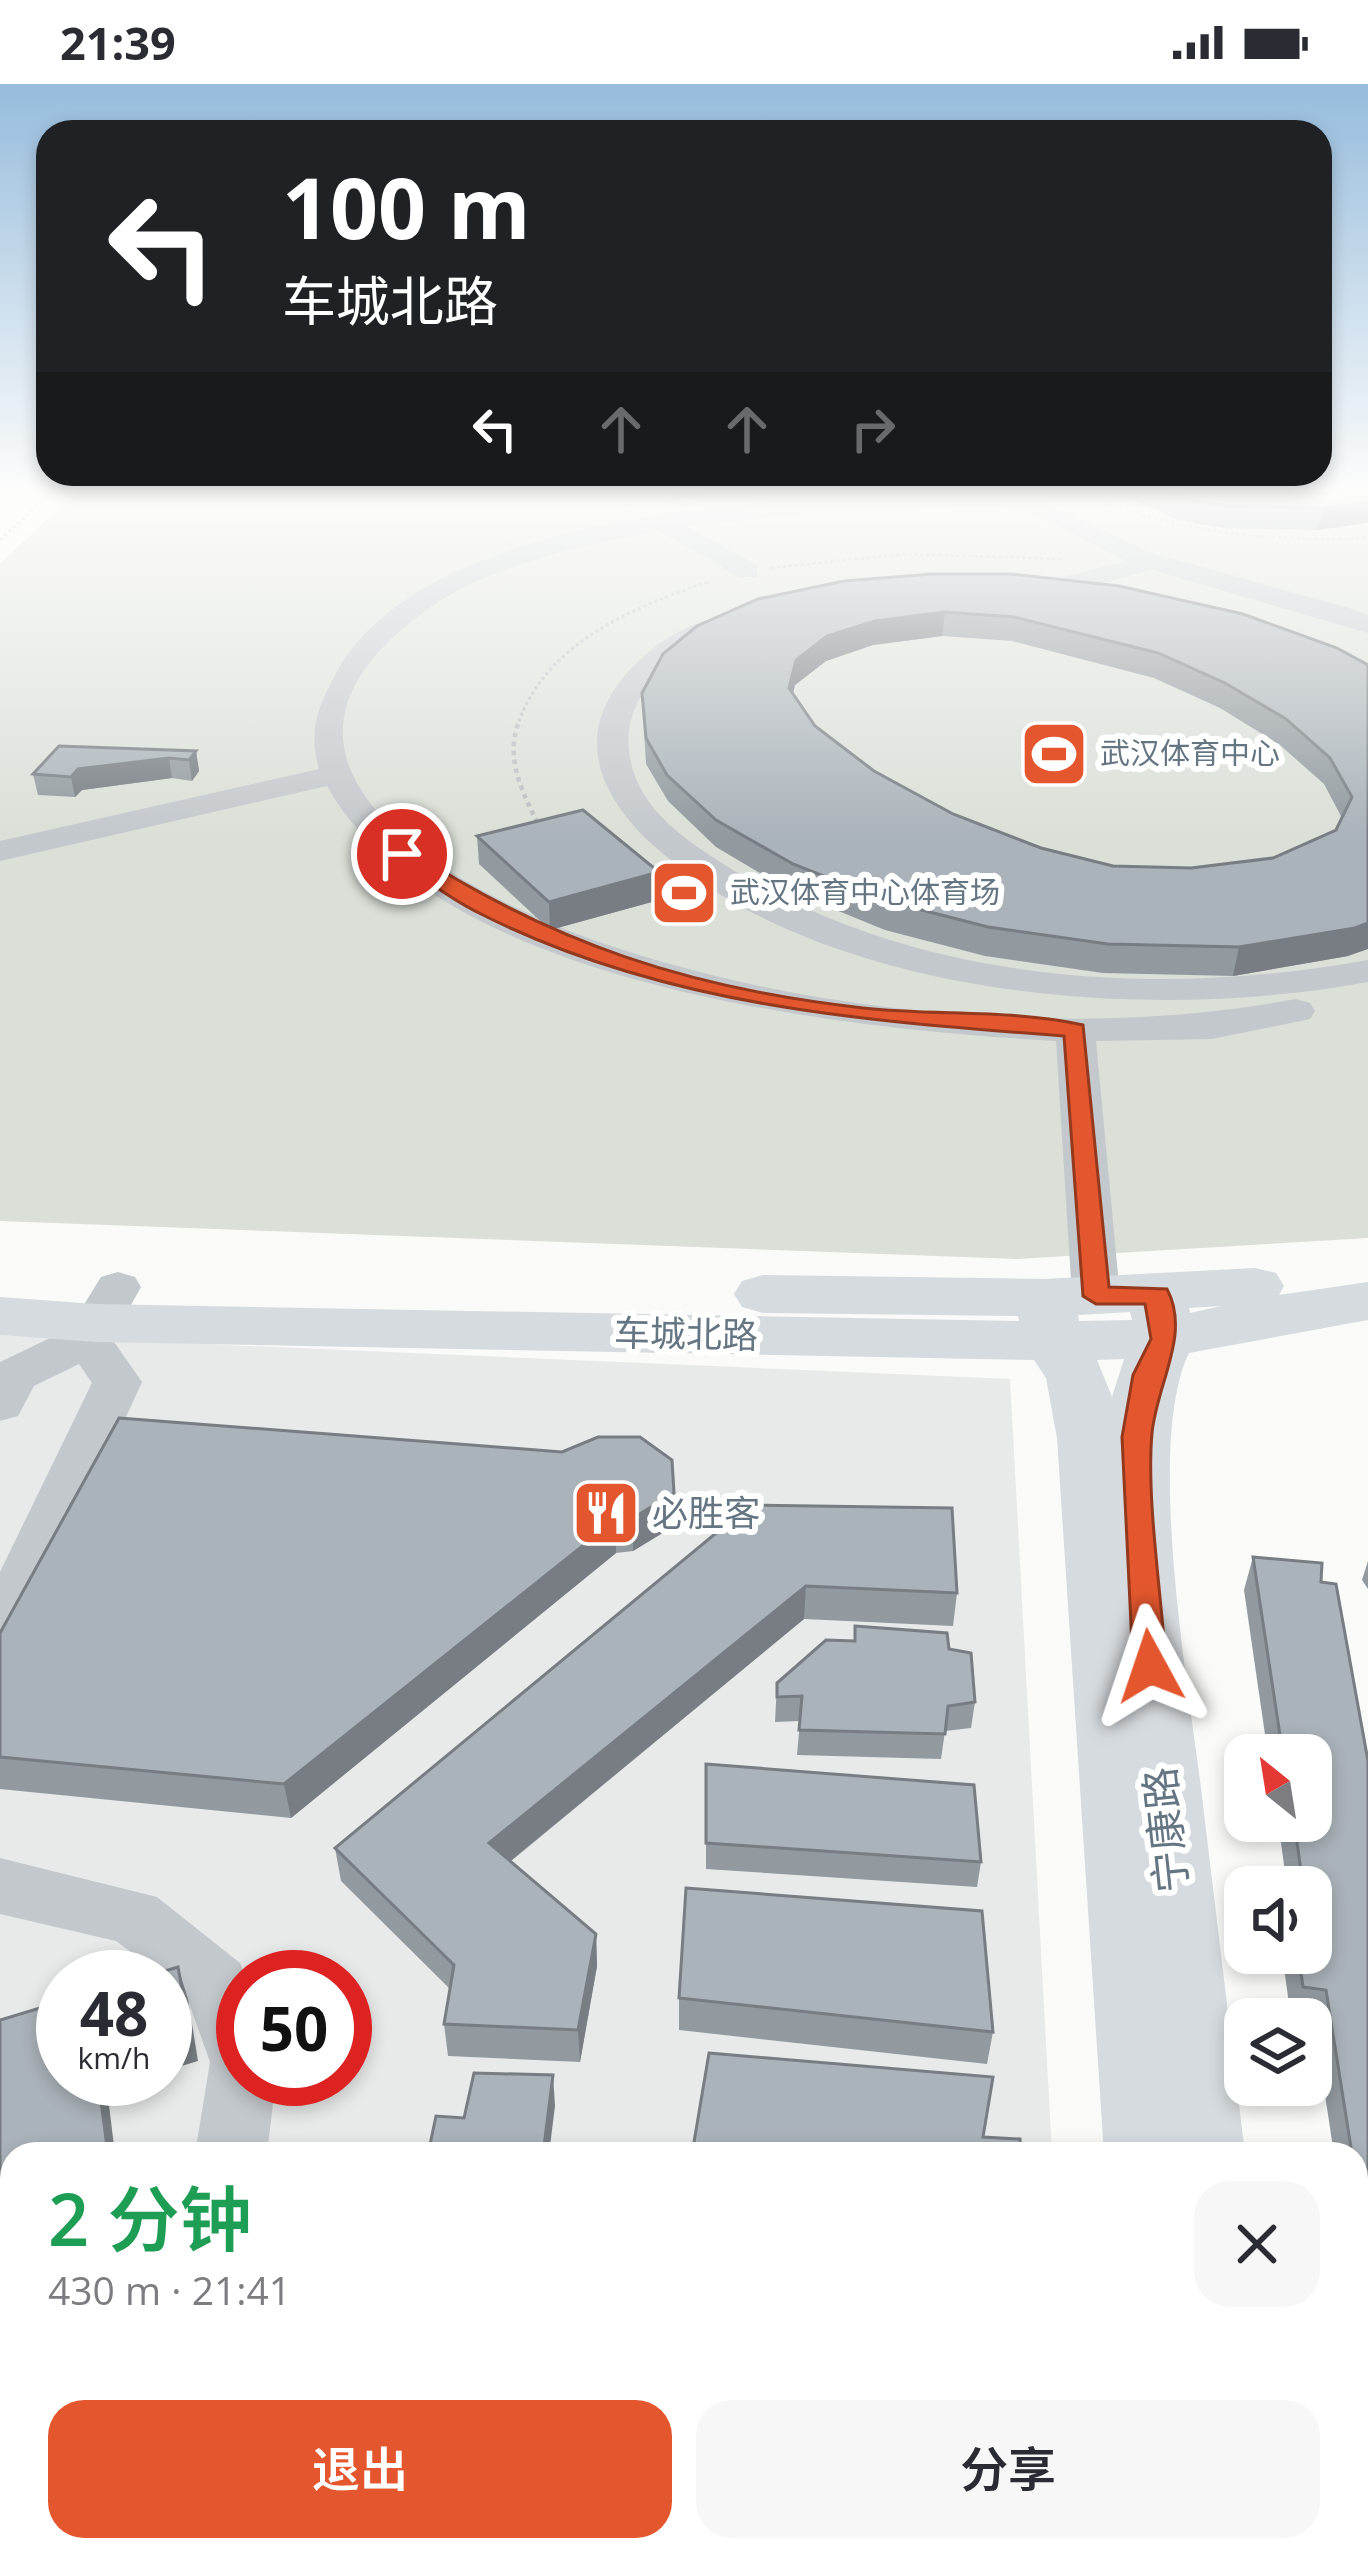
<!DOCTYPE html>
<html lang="zh">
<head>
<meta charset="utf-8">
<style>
	body { margin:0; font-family:"Open Sans","Noto Sans SC",sans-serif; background:#f7f7f7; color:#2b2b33; height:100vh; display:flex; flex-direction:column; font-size:45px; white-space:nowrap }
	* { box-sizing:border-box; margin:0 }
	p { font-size:39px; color:#7c7c81 }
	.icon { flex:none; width:66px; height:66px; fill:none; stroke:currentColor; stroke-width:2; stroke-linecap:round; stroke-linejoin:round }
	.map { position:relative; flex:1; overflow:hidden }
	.panel { position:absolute; left:0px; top:2058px; width:1368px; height:420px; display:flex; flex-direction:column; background:#fff; border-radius:36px 36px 0 0; box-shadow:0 6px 18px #0003 }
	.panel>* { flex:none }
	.hud { position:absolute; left:36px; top:36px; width:1296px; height:366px; border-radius:36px; box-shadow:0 6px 18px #0003; background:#202124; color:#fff; overflow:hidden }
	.needle { width:78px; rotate:330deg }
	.fabs { position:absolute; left:1224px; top:1650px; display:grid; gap:24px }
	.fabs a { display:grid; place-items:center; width:108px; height:108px; border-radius:24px; background:#fff; box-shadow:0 6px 18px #0003; font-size:60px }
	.speed { position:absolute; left:36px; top:1866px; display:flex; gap:24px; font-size:60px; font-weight:700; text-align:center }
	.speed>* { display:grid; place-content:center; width:156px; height:156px; border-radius:50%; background:#fff; box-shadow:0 6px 18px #0003; line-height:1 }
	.speed small { font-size:30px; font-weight:400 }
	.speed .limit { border:18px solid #d22; background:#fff; color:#111 }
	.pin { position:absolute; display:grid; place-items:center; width:102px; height:102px; color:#fff; margin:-51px; border:6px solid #fff; border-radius:50%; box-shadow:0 3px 12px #0007 }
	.me { position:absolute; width:132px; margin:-66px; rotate:355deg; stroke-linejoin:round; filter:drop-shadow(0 0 9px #0008) }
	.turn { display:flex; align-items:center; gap:42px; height:252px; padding:0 48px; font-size:54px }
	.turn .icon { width:156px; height:156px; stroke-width:2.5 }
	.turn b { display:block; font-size:84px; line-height:102px }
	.lanes { display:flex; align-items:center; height:114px; padding:0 48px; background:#0003; justify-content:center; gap:60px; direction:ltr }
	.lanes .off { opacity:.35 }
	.round { display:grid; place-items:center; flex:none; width:126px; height:126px; border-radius:36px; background:#f7f7f7 }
	.overview { display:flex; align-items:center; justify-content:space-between; height:204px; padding:0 48px }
	h1 { font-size:72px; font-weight:600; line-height:90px; color:#1e9e55 }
	.button { display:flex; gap:24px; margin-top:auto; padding:24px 48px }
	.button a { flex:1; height:138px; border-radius:36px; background:#e4572e; color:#fff; font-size:48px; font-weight:600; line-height:138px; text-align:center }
	.button a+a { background:#f7f7f7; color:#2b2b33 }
	.status { display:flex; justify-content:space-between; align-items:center; height:84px; padding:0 60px; background:#fff; direction:ltr }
	.status svg { height:33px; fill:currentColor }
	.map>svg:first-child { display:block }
	.built { fill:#e8e9e9; fill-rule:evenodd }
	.green { fill:#dadfd7 }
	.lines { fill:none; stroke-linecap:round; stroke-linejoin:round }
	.path-far1 { stroke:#bbbfc2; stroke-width:3; stroke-dasharray:3 3; stroke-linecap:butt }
	.path { stroke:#bbbfc2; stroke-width:4.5; stroke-dasharray:4.5 4.5; stroke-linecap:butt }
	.minor { fill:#c3c8cc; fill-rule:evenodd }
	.major { fill:#d6dbdf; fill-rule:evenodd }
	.wall { fill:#929a9f; fill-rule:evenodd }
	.shaded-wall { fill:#777d82 }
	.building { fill:#aab3b9; stroke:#777d82; stroke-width:3; fill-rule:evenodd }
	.route { fill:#e4572e; stroke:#94391e; stroke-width:3 }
	.labels { text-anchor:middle; stroke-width:12; stroke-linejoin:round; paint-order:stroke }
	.far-poi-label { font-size:30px; fill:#657683; stroke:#fff; text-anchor:start }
	.street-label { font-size:36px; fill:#657683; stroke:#fff }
	.poi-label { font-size:36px; fill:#657683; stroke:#fff; text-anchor:start }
	.near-street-label { font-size:42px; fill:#657683; stroke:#fff }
</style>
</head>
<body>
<div class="status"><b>21:39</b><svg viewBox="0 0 49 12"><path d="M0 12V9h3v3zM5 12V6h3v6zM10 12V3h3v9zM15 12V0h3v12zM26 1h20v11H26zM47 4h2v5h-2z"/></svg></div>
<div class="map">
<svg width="1368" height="2478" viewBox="0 0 1368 2478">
	<rect width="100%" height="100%" fill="#fafaf8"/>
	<path class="built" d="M0,1251l1010,44 42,775h-1040v396h1061l1,12h-1074zM63,1893h102v102h-102zM243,1893h102v102h-102z"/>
	<path class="green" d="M78,406h1290v748l-351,21 -1017,-38v-657z"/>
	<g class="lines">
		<g class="path-far1">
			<path d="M609,406l22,14"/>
			<path d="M1075,406c95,42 190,52 293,48"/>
			<path d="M0,456l54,-50"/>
			<path d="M771,484l133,-14 159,5"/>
			<path d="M517,643c27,-84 116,-120 194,-146"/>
		</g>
		<path class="path" d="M518,640c-13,38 6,71 22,104"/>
		<g class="minor">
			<path d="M973,408l64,7 112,53 203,57 16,6v18l-216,-63 -111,29 -9,-2v-12l94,-24 -90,-46 -34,-8 -151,2 -165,17 71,39v12h-18l-80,-46c-77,15 -166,32 -231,78 -217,154 32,285 177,335 208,71 475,96 691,55l14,4 5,8 -5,8 -98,20 -116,2 24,255 -7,11 -17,4 -17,-4 -7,-11 -16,-255c-208,-12 -617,-53 -729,-255l-327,75v-20l319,-72c-11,-39 -1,-62 17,-96 91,-168 468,-177 637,-181z"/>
			<path d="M714,534l10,2v12c-49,21 -101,60 -95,119 6,55 53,87 96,114 188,118 430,134 643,95v22c-218,41 -542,18 -715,-137 -35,-31 -68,-79 -52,-128 15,-46 67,-88 113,-99z"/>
			<path d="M118,1188l17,5 6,10 -29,52 30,43 -114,249 -8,15 -20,7v-81l92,-189 -13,-19 -45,22 -16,30 -18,5v-59l69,-33 32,-52z"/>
			<path d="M0,1774l157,39 83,66 6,14 -3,102h33l-9,75h-72l15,-92 -21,-59 -24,-26 -49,-36 -116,-27z"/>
			<path d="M96,2466h84l-3,12h-84z"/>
		</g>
		<g class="major">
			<path d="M1255,1184l21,5 8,13 -5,9 89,-13v38l-179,33c-43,88 -2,325 11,427 15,125 30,249 45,374h-141l-47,-716 -11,-60 -12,-18 -938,-18 -96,-7v-38l96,7 923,17 -1,-5 -255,-3 -21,-6 -8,-13 8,-13 21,-6 282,4zM1221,1222l-31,7 -1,-5zM1130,1228l2,8 -53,1 -1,-6zM1124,1275l-12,38 -15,-37z"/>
			<path d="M1132,2466h163l1,12h-163z"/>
		</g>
	</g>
	<g class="wall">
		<path d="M654,406h74l-55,11z"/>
		<path d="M1110,406h258l-50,40 -94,-2 -46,-8z"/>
		<path d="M844,497l524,84 -20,291 -115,20 -130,-3 -118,-17 -100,-26 -93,-38 -76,-45 -48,-46 -22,-37 -4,-71zM942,552l70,5 142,37 66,30 60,37 44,39 18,34 -6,12 -63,28 -82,10 -78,-2 -72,-18 -88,-34 -79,-43 -59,-45 -22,-32 2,-9 31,-24 47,-16z"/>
		<path d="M196,667l3,20 -7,10 -20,-3 -90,12 -7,7 -37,-2 -5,-21z"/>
		<path d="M477,752l182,64 -109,30 -71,-66z"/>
		<path d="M674,1409v33l-41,25 -17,2 -325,265 -291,-29v-156z"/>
		<path d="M750,1421l207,88 -4,33 -149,-7 -294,243 86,72 1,32 -17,96 -132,-6 -4,-32 6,-35 -109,-108 -6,-33z"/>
		<path d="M1253,1473l68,25 47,179v622l-12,-80v-149h-22l-20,-131 -3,-1v-3h-20l-9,-66h29v-66h-31l5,-15 -7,-51h33v-66h-43l-24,-165z"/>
		<path d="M1368,1477v28l-6,-9z"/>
		<path d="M949,1565l26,53 -4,26 -26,3 -4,28 -144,-4 3,-34 -25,1 2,-39z"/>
		<path d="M706,1680l275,98 -4,25 -271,-18z"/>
		<path d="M679,1914l314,34 -6,32 -308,-34z"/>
	</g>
	<g class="shaded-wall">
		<path d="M673,406h55l-55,11z"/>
		<path d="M1368,418v21l-50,7 5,-22z"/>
		<path d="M945,528l-3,24 -69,9 -47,16 -31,24 -7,28 1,-25 7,-28 31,-24 48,-15z"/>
		<path d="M196,667l3,20 -7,10 -3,-21z"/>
		<path d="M169,674l3,20 -90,12 -7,7 -4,-20 7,-8z"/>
		<path d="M659,788v28l-109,30 -1,-28z"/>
		<path d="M1368,839v26l-20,7 -115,20 6,-29z"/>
		<path d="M674,1409v33l-41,25v-33z"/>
		<path d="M615,1436l1,33 -325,265 -7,-34z"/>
		<path d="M806,1502l-2,33 -312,257 -3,-33z"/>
		<path d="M596,1850l1,32 -17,96 -2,-32z"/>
		<path d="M178,1883l10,32 10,62 -33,10v-35z"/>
		<path d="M553,1991l2,31 -6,48h-6z"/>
		<path d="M98,1995h42l-33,10 8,65h-7z"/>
		<path d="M12,2119v35l-12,4v-36z"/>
		<path d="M2,2275l10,18v100l-12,4z"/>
	</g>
	<g class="building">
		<path d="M1164,406h204v12l-45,6 -96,-2 -45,-8z"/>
		<path d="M932,490h79l108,12 124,28 94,34 31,17v258l-13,5 -116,19 -131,-3 -120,-17 -101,-26 -94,-37 -77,-44 -49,-45 -21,-37 -4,-45 21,-39 34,-28 61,-27 86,-18zM945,528l69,5 144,36 67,30 61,36 44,39 22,39 -16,33 -63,28 -82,10 -78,-2 -72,-18 -88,-34 -79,-43 -59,-45 -26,-38 7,-28 31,-24 48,-15z"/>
		<path d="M59,662l137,5 -7,9 -20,-2 -91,11 -7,8 -38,-3z"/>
		<path d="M583,726l76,62 -110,30 -72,-66z"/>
		<path d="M119,1334l443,34 36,-15h42l32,23 2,33 -41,25 -18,2 -331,264 -284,-27v-124z"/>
		<path d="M750,1421l202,3 5,85 -151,-7 -317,257 107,91 -18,96 -134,-6 10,-59 -119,-117z"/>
		<path d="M1253,1473l69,6 -1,19 15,2 32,177v495l-12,-77v-25h-4l-26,-164 -23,-3 -5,-34h13v-66h-23l-2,-16h15l-7,-50h17v-66h-28z"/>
		<path d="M855,1542l92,7 2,16 22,4 4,49 -27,4 -3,28 -146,-4 3,-34 -25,1v-14l49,-43 29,1z"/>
		<path d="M706,1680l268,21 7,77 -275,-19z"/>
		<path d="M686,1804l296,23 11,121 -314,-34z"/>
		<path d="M178,1883l11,62 -24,7v-59h-20z"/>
		<path d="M63,1917v78h35l10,75h-96v49l-12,3v-186z"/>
		<path d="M709,1969l284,24 -10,60 37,2 1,15h-329z"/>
		<path d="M474,1989l79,2 -10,79h-115l8,-38 28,2z"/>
		<path d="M0,2275h2l7,86 -9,3z"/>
		<path d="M663,2466h240l142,12h-383z"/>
	</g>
	<linearGradient id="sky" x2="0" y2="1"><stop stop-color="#96bcdc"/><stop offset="0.54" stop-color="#fdfdfc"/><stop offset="1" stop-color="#fdfdfc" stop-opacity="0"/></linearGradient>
	<rect width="1368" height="753" fill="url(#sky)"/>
	<path class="route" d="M395,766h14c144,94 283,139 454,158 72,8 149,1 220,17l26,262 58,2c24,45 -10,94 -15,144 -6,65 10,165 14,233l-5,10h-23l-5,-10 -11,-229 11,-62 18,-36 -6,-35h-49l-13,-8 -19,-260c-201,-15 -402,-30 -585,-123 -29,-14 -57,-36 -84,-54z"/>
	<defs>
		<g id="stadium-square" transform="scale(3.45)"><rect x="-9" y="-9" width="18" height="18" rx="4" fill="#e4572e" stroke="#fff"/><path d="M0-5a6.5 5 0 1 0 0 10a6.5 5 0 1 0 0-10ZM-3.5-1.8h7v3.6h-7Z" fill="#fff"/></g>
		<g id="restaurant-square" transform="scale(3.45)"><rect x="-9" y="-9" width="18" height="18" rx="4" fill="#e4572e" stroke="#fff"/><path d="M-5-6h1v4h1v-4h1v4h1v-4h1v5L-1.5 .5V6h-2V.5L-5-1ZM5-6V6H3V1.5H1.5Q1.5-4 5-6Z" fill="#fff"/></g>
	</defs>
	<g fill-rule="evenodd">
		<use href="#stadium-square" x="1054" y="670"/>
		<use href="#stadium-square" x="684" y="809"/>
		<use href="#restaurant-square" x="606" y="1429"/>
	</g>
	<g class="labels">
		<g class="far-poi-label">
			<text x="1100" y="680">武汉体育中心</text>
			<text x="730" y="819">武汉体育中心体育场</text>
		</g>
		<g class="street-label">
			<text transform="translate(686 1250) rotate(1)" y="13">车城北路</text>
		</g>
		<g class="poi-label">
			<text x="652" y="1442">必胜客</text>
		</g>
		<g class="near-street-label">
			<text transform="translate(1166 1746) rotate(-96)" y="15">宁康路</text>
		</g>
	</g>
</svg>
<div class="fabs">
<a><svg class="needle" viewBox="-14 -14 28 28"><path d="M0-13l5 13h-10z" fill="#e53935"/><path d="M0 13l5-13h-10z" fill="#7c7c81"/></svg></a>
<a><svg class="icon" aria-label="sound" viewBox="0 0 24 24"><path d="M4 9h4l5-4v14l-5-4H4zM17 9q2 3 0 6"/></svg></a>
<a><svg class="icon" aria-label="layers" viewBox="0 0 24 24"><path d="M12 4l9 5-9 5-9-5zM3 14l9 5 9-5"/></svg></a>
</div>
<div class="speed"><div>48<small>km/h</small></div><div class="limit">50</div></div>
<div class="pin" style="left:402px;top:770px;background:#d93025"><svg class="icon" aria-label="arrive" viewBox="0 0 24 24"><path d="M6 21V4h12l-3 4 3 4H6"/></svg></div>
<svg class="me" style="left:1150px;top:1582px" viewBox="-20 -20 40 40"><path d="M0-17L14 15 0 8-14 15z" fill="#e4572e" stroke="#fff" stroke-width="4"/></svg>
<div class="hud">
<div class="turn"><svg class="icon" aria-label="left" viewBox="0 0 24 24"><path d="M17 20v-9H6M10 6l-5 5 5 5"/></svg><div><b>100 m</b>车城北路</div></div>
<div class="lanes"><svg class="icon" aria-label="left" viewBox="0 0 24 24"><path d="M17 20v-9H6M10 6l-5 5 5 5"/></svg><svg class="icon off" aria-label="ahead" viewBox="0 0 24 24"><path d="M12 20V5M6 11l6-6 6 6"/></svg><svg class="icon off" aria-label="ahead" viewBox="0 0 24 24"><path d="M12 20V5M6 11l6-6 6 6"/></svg><svg class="icon off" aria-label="right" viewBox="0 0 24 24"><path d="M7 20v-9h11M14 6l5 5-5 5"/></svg></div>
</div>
<section class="panel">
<div class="overview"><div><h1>2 分钟</h1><p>430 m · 21:41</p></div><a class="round"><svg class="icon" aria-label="close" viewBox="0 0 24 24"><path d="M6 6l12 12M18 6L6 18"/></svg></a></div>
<div class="button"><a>退出</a><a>分享</a></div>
</section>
</div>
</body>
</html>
